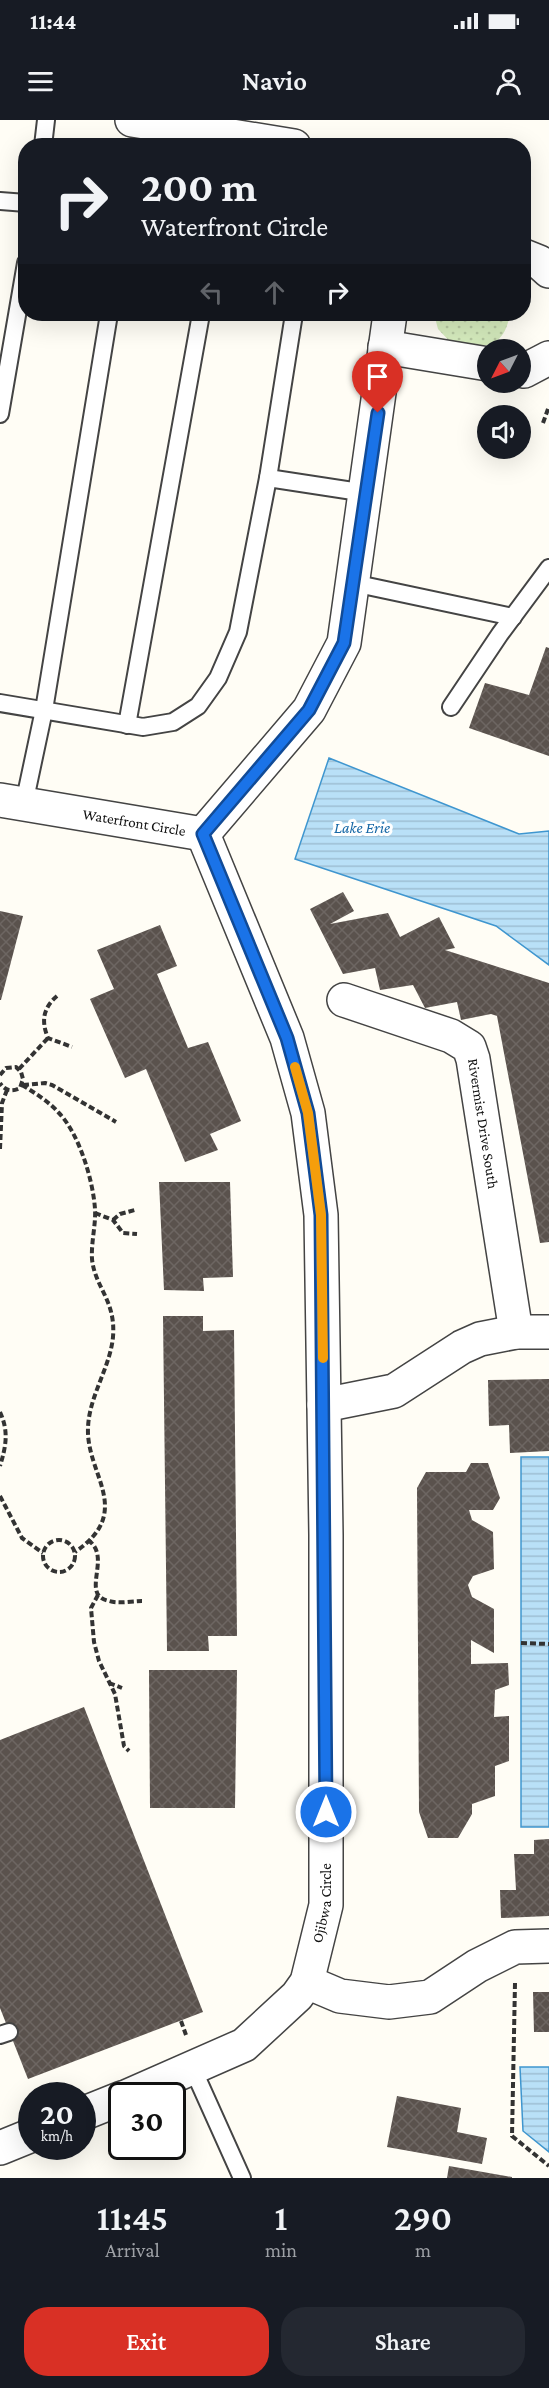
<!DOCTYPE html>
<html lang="en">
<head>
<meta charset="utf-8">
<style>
	body { margin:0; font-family:"Crimson Pro",serif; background:#242831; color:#f1f3f6; height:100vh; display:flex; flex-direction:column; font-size:22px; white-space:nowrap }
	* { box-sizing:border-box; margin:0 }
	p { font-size:20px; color:#9ea1a6 }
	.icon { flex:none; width:33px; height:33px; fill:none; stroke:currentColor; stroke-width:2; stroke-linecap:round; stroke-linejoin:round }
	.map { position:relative; height:2058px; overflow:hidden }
	.details { display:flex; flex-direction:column; background:#171b24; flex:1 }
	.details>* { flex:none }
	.banner { position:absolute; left:18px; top:18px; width:513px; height:183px; border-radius:24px; box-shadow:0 6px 24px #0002; background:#171b24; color:#f1f3f6; overflow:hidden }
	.needle { width:39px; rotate:228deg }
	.buttons { position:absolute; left:477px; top:219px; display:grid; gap:12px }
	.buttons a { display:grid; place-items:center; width:54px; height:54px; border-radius:50%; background:#171b24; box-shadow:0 6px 24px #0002; font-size:30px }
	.speed { position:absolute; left:18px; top:1962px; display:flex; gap:12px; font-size:30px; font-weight:700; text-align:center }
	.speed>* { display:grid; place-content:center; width:78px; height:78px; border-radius:50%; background:#171b24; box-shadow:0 6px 24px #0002; line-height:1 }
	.speed small { font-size:15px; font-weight:400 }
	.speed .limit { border:3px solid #111; border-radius:9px; background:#fff; color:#111 }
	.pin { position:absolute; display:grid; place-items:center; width:51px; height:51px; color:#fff; margin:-62px -26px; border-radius:50% 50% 50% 0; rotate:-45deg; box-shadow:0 0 6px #0007 }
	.pin .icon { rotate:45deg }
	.me { position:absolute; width:66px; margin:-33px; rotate:0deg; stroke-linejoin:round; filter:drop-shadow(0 0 4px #0008) }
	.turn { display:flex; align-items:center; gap:21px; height:126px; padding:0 24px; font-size:27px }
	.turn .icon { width:78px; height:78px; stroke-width:2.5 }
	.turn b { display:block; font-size:42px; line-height:51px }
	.lanes { display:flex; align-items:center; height:57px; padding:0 24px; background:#0003; justify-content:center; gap:30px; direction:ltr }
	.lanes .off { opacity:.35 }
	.eta { display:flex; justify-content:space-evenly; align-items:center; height:102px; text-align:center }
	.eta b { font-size:36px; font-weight:600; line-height:42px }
	.action { display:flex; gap:12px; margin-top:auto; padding:12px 24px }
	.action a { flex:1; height:69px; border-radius:24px; background:#d93025; color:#fff; font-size:24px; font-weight:600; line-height:69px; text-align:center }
	.action a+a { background:#242831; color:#f1f3f6 }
	.status { display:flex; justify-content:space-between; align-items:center; height:42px; padding:0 30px; background:#171b24; direction:ltr }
	.status svg { height:16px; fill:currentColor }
	header { display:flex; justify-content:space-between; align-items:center; height:78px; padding:0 24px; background:#171b24; font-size:27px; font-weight:600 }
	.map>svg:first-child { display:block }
	.grass { fill:url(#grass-dots) }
	.water { fill:url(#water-rules); stroke:#3f96cf; stroke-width:1.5 }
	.building { fill:url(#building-cross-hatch) }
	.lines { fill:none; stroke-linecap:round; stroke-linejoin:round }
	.service-casing { stroke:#444; stroke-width:20 }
	.minor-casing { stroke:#444; stroke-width:36 }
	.path { stroke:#333; stroke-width:4; stroke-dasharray:6 3; stroke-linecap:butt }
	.service { stroke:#fff; stroke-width:16 }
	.minor { stroke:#fff; stroke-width:33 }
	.route-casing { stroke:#114b97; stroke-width:15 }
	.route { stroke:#1a73e8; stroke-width:10 }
	.slow { stroke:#f59e0b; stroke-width:10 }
	.labels { text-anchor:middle; stroke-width:6; stroke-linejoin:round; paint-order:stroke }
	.street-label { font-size:15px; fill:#111; stroke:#fff }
	.water-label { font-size:16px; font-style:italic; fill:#1768a6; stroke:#fff }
</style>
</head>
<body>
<div class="status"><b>11:44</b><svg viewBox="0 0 49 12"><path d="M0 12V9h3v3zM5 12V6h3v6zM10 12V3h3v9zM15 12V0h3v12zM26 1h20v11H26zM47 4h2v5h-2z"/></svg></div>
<header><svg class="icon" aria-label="menu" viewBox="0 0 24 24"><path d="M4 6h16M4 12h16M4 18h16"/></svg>Navio<svg class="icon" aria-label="person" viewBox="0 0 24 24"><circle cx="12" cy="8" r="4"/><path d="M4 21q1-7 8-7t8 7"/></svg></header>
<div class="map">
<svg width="549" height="2058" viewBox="0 0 549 2058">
	<defs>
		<pattern id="grass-dots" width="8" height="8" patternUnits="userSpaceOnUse" patternTransform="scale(1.5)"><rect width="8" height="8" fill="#d5ebbd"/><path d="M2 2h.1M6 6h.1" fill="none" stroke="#b6c8a1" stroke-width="1.8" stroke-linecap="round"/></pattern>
		<pattern id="water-rules" width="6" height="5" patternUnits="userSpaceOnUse" patternTransform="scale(1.5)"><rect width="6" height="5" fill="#b9e0f7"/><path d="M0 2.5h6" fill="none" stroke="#9ebfd3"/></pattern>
		<pattern id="building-cross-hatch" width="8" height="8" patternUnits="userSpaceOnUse" patternTransform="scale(1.5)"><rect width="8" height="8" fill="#5a524d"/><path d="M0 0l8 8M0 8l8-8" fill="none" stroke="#6d6662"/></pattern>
	</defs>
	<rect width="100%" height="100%" fill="#fffdf5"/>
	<path class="grass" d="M434,194h76c-7,37 -26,33 -57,31l-15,-16z"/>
	<g class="water">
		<path d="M329,638l190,76 30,-3v134l-53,-39 -201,-67z"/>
		<rect x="521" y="1337" width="28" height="370"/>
		<path d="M520,1947h29v85l-26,-21z"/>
	</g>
	<g class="building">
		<path d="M546,527l3,1v108l-80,-28 16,-45 44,12z"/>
		<path d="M343,772l11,19 -24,13 58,-11 12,24 39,-20 16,31 -10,2 104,33v259l-9,1 -43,-227 -6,-2 -30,6 -4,-18 -32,6 -12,-23 -33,5 -5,-22 -32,6 -33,-65z"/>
		<path d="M0,791l23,5 -22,84h-1z"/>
		<path d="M160,805l17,41 -20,8 31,74 20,-6 33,79 -31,13 8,16 -33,12 -39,-93 -21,9 -35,-79 24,-10 -17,-39z"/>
		<path d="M159,1062h71l3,95 -30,1 1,13 -40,-1z"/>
		<path d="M163,1196h40v15l31,-1 3,306h-29l1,15h-42z"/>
		<path d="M549,1259v72l-39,2 -1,-28 -20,1 -1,-46z"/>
		<path d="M471,1343h17l12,35 -7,12h-24l3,10 21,12 1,37 -21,7 -5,9 4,12 22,12v44l-23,-13v24l37,-1 1,22 -14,5 -1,27 15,-1v45l-14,5v30l-23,8v10l-14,24h-30l-9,-26 -2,-324 9,-16h40z"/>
		<path d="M149,1550h88l-2,138h-85z"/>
		<path d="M84,1587l119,305 -175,67 -28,-71v-268z"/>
		<path d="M549,1719v77l-48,2 -1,-28h16l-2,-36h20v-14z"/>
		<path d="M533,1872h16v40h-15z"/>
		<path d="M397,1976l64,12 -4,24 30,6 -5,26 -95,-17z"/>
		<path d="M449,2046l63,11v1h-65z"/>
	</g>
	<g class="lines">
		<g class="service-casing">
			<g id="service">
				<path d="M43,26l3,-26"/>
				<path d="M0,81l26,2"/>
				<path d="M0,294l26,-151"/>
				<path d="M268,358l98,15"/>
				<path d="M353,463l160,34"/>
				<path d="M0,583l143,24 30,-5 25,-16 20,-28 20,-46 30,-154 26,-164"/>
				<path d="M451,587l49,-73 49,-66"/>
				<path d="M127,605l74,-411"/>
				<path d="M24,684l20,-94 65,-396"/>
				<path d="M0,1915l9,-3"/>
				<path d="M193,1949l49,109"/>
			</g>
		</g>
		<g class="minor-casing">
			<g id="minor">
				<path d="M132,0l162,26"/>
				<path d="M524,136l15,6 10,9"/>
				<path d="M385,227l103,17"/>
				<path d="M520,250l4,1 25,-13"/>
				<path id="s1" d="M0,680l203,34"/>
				<path d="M203,714l106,-124 35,-67 46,-329"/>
				<path id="s2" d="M344,880l107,36 18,11 4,12 43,273"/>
				<path d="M324,1285l70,-14 68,-44 18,-8 36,-7h33"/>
				<path d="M307,1862l33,14 49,6 41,-5 47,-31 38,-19 34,-1"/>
				<path id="s3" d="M128,1976l116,-51 53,-49 10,-14 19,-77v-370l-5,-320 -13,-102 -21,-75 -84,-204"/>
				<path d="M82,1994l40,-16"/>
				<path d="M0,2028l32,-13"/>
			</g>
		</g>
		<g class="path">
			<path d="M543,303l5,-14"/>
			<path d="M57,876c-14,12 -16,25 -9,42l24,9"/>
			<path d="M19,949l29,-31"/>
			<path d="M0,955l6,-7 10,-1 5,5 2,7 -3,9c-8,4 -15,3 -20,-5"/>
			<path d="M22,965c13,8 26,16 36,27 21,21 35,68 37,97 1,16 -4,33 -3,50 3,29 24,41 21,78 -3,31 -24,59 -25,91 -2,47 47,83 -13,124"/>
			<path d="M23,965l22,-2 7,2 64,37"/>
			<path d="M0,1029l2,-46 5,-13"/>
			<path d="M95,1093l18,7 10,13 14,1"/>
			<path d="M113,1100l7,-6 15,-4"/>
			<path d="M0,1292c9,20 6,34 0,54"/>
			<path d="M0,1376l22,42 21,15"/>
			<circle cx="59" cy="1436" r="16"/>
			<path d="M88,1420c25,17 -9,55 21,61 10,3 23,0 33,0"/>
			<path d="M98,1475l-7,13 3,34 5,19 16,33 9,52 5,5"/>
			<path d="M521,1523l28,1"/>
			<path d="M109,1563l13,5"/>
			<path d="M515,1863l-3,153 37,30"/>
			<path d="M181,1901l5,14"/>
		</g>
		<use href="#service" class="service"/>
		<use href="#minor" class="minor"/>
	</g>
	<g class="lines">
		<g class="route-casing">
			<path id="route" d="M326,1692l-5,-597 -13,-102 -21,-75 -84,-204 106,-124 35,-67 34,-230"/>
		</g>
		<use href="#route" class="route"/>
		<path class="slow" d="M295,947l13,46 13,102 2,143"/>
	</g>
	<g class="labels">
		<g class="street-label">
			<text dy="5" stroke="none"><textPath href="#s1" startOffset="136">Waterfront Circle</textPath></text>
			<text dy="5" stroke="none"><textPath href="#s2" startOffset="212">Rivermist Drive South</textPath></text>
			<text dy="5" stroke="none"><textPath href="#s3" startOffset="297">Ojibwa Circle</textPath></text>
		</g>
		<g class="water-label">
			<text x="362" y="713">Lake Erie</text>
		</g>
	</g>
</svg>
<div class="buttons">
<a><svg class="needle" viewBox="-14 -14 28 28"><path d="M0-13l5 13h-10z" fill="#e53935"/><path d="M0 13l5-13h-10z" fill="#9ea1a6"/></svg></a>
<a><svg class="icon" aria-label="sound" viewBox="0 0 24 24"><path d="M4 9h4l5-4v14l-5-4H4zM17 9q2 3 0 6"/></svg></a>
</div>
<div class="speed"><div>20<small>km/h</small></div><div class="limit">30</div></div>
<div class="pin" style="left:378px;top:293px;background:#d93025"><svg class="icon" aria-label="arrive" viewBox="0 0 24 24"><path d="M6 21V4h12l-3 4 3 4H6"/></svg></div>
<svg class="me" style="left:326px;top:1692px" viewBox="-20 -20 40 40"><circle r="17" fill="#1a73e8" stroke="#fff" stroke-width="3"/><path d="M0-11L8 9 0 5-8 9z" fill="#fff"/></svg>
<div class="banner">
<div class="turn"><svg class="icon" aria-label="right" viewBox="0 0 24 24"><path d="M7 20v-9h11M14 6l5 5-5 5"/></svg><div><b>200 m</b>Waterfront Circle</div></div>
<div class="lanes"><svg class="icon off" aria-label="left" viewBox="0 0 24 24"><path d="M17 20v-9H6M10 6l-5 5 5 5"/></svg><svg class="icon off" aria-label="ahead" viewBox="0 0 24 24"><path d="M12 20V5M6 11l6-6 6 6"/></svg><svg class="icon" aria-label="right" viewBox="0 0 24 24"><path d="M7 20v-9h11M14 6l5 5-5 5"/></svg></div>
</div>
</div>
<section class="details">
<div class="eta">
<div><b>11:45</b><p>Arrival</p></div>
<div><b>1</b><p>min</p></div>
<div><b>290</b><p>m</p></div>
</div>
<div class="action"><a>Exit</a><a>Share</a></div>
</section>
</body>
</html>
